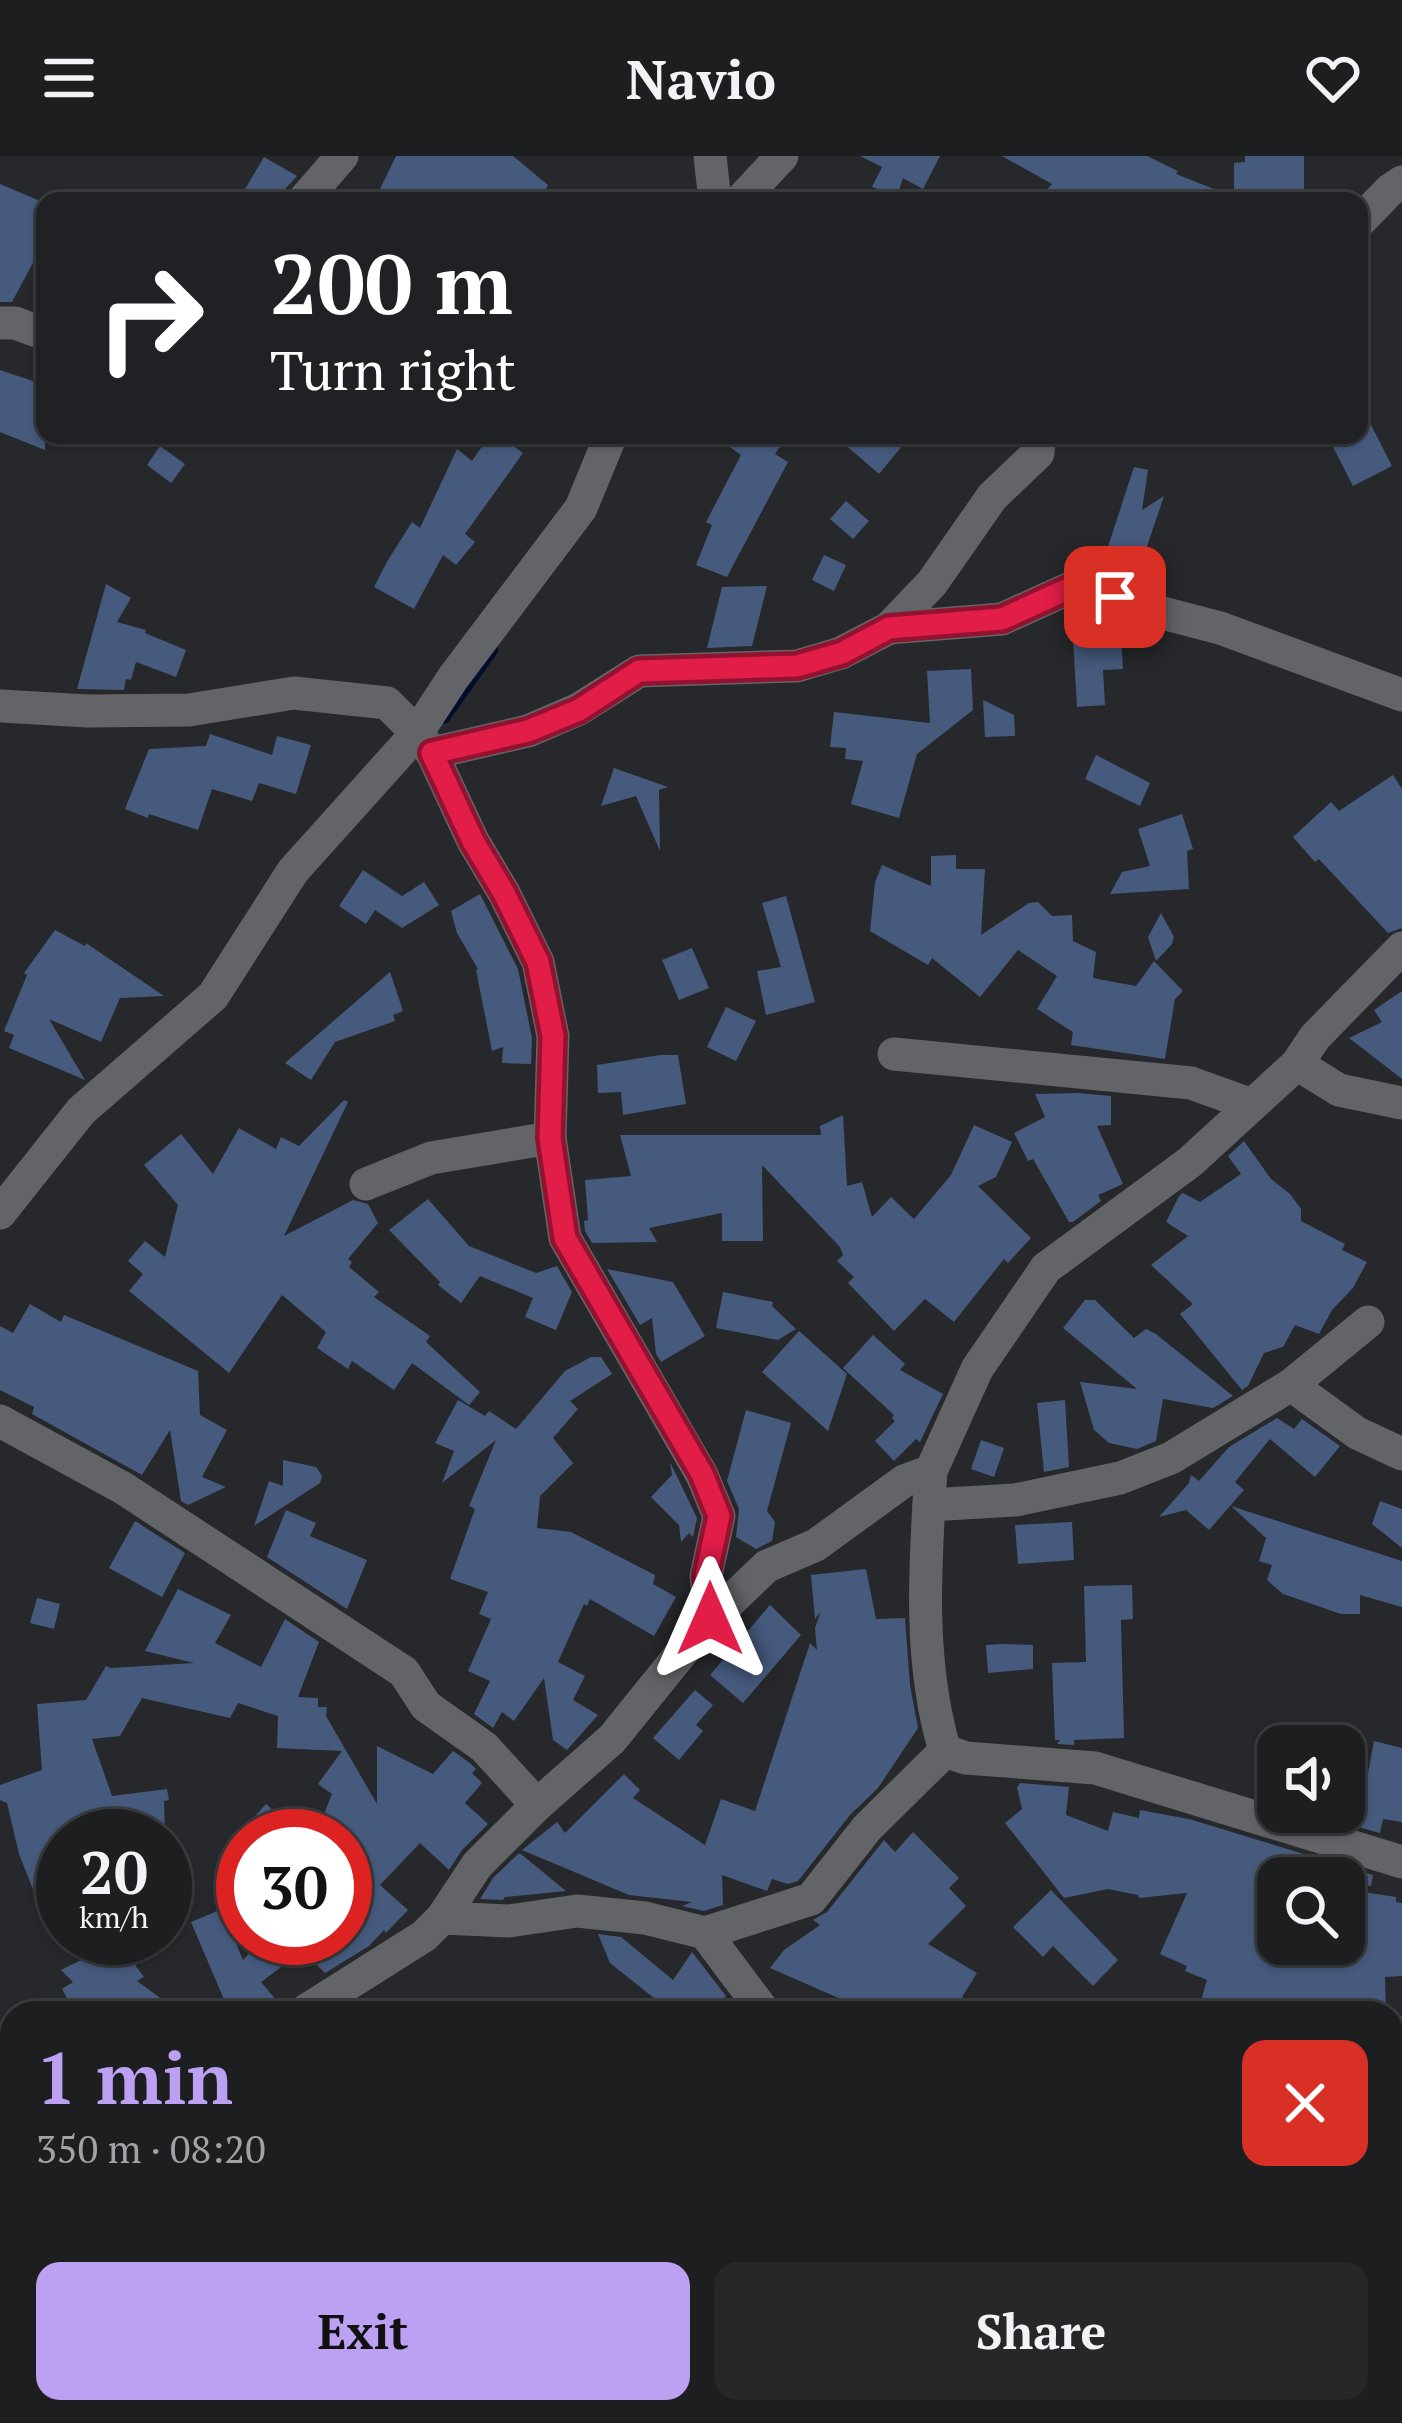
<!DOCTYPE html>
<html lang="en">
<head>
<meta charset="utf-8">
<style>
	body { margin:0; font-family:"PT Serif",serif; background:#252729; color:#f1f3f6; height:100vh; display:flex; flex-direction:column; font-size:45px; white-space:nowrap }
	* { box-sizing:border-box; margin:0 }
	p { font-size:39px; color:#a0a2a5 }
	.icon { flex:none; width:66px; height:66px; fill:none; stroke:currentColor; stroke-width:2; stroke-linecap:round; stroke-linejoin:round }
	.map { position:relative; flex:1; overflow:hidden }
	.side { position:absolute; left:0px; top:1845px; width:1404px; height:423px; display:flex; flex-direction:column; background:#1c1e20; border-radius:36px 36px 0 0; box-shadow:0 3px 9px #0004,0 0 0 3px #3a3c3e }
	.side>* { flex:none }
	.guide { position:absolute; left:36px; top:36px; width:1332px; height:252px; border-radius:24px; box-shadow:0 3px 9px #0004,0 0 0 3px #3a3c3e; background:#202124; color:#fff; overflow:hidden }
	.tools { position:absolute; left:1257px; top:1569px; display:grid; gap:24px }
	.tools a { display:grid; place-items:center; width:108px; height:108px; border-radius:24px; background:#1c1e20; box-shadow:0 3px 9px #0004,0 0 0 3px #3a3c3e; font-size:60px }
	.speed { position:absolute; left:36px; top:1653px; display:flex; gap:24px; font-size:60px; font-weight:700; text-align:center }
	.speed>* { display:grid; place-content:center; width:156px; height:156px; border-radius:50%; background:#1c1e20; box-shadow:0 3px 9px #0004,0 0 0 3px #3a3c3e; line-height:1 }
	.speed small { font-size:30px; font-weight:400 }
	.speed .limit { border:18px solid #d22; background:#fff; color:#111 }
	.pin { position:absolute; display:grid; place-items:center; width:102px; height:102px; color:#fff; margin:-51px; border-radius:24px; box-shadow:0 6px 18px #0006 }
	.me { position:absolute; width:132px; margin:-66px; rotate:0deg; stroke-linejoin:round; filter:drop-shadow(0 0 9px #0008) }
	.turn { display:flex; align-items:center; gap:42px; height:252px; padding:0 36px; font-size:54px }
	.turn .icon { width:156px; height:156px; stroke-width:2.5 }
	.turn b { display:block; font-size:84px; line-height:102px }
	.round { display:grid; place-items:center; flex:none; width:126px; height:126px; border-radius:24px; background:#252729 }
	.head { display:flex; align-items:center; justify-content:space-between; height:204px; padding:0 36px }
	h1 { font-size:72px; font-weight:700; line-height:90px; color:#bca0f2 }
	.cta { display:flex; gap:24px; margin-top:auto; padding:24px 36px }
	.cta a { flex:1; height:138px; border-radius:24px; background:#bca0f2; color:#111; font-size:48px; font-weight:700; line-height:138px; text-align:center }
	.cta a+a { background:#252729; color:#f1f3f6 }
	header { display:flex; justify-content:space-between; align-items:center; height:156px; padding:0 36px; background:#1c1e20; font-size:54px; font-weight:700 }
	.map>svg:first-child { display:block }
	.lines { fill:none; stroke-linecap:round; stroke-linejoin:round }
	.stream { stroke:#010d2a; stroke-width:9 }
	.building { fill:#465a7e }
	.minor { stroke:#626468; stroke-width:33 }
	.route-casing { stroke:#92132f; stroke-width:30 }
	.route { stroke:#e11d48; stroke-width:21 }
</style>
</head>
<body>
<header><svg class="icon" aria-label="menu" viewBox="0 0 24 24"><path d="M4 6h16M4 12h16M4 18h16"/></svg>Navio<svg class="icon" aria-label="heart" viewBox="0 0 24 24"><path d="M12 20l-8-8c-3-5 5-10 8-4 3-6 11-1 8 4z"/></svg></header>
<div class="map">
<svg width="1402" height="2267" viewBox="0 0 1402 2267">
	<rect width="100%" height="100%" fill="#26282b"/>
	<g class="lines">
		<path class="stream" d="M445,563l49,-69"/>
	</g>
	<g class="building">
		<path d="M396,0h117l35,29 -8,16h-135l-25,-12z"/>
		<path d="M860,0h80l-17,33 -20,-11 -6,18 -25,-9 10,-20z"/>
		<path d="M1002,0h145l31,15 -2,3 58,23v-34l11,-1v-6h59v36l-9,-1v10h-258l15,-17z"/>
		<path d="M264,1l33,19 -11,12 -3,13h-45z"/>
		<path d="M0,28l45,19v37l-33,62h-12z"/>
		<path d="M0,214l45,15v65l-45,-18z"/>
		<path d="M1370,267l22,43 -39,20 -22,-43 15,-8h13v-7z"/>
		<path d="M490,279h8l25,18 -58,81 10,8 -19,23 -13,-10 -29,54 -40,-22 14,-27 24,-38 8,6 37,-79 15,12z"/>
		<path d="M713,279h75l-13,19 13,8 -61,115 -31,-12 16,-40 -6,-3 35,-67z"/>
		<path d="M834,279h77l-32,39z"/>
		<path d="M160,290l25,18 -14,19 -24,-18z"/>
		<path d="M1134,311l14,3 -6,40 22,-14 -27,80 -35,-11z"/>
		<path d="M846,345l23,20 -16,18 -23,-20z"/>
		<path d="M824,399l22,10 -12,26 -22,-11z"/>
		<path d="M106,428l25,14 -14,24 29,8 -1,3 41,17 -10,27 -40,-15 -5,18 -5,-1 -2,11 -47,-1z"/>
		<path d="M767,430l-15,60 -45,2 15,-61z"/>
		<path d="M1121,480l2,33 -20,1 2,35 -28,2 -4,-68z"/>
		<path d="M971,513l2,41 -56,44 -18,64 -48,-14 12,-43 -18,-2 1,-11 -16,-1 4,-35 96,11 -3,-52z"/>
		<path d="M983,544l31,15 1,21 -30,1z"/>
		<path d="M210,578l62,21 5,-19 34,9 -15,49 -37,-11 -7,18 -40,-12 -14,41 -49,-16 -1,4 -23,-9 24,-60 57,-3z"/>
		<path d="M1096,599l54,28 -10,23 -55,-27z"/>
		<path d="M614,612l54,19 -9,3 1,61 -24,-55 -35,10z"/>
		<path d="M1393,619l9,14v139l-14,5 -69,-74 -4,3 -22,-25 38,-35 8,9z"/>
		<path d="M1182,658l11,35 -6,2 2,38 -79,5 12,-22 28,-6 -12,-37z"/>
		<path d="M956,699v14h29l-4,66 48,-32 9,-1 14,14 20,-1 1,26 23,11 -3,26 43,8 18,-25 29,30 -8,8 -10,60 -94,-14 2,-13 -36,-23 20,-33 -39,-26 -38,47 -48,-39 -4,7 -58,-34 5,-49 7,-17 49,21v-30z"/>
		<path d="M363,714l39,26 22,-14 15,23 -37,23 -27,-18 -9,14 -27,-18z"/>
		<path d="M480,738l38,75 14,69 -1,26 -29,-1 1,-16 -11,4 -16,-81 2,-1 -21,-36 -6,-22z"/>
		<path d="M786,740l29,106 -49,13 -9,-44 24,-4 -19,-64z"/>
		<path d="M1161,757l13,24 -2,7 -16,17 -8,-24z"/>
		<path d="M55,774l30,16 1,-3 78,53 -44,2 -19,44 -52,-23 36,61 -76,-32 5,-13 -10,-4 23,-56 -3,-2z"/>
		<path d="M692,792l17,40 -30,12 -17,-40z"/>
		<path d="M390,816l13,39 -10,4 2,6 -60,21 -24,38 -26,-17z"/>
		<path d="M1402,835v88l-53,-41 33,-16 -8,-12z"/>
		<path d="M726,851l30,14 -20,40 -29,-14z"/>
		<path d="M660,899h18l8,49 -63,11 -2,-23 -23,1 -1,-28z"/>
		<path d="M1079,937l32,3v29l-14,1 26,58 -25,11 3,6 -28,21h-4l-36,-63 -5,2 -14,-28 31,-16 -10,-23z"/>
		<path d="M344,944l4,2 -64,134 69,-36 15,4 10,19 -30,36 4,3 -3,5 30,25 -5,5 56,39 -4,6 54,50 -11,13 -57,-42 -18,27 -42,-29 -4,8 -31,-21 9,-16 -44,-37 -53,78 -100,-82 14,-17 -15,-13 17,-20 20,16 13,-52 -34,-40 37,-31 32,40 26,-46 37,21 5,-12 18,9z"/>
		<path d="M843,959l4,71 15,-4 10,35 19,-20 23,22 37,-44 23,-50 38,17 -16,35 -18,9 53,52 -23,25 -4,-4 -50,63 -29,-23 -31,32 -46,-48 6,-6 -17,-16 6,-6 -3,-8 -78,-82 1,76h-41v-28l-73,15 8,14 -65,1 -7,-12 -1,-10 4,-1 -3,-40 46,-4 -11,-41h201l-1,-9z"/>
		<path d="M1244,985l27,38 19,15 11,15v12l44,23 -3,6 25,12 -14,26 -21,22 -13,24 -24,-9 -12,22 -19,6 -16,33 -6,4 -62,-76 13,-10 -42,-39 37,-29 -22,-14 13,-26 4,-3 17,9 41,-28 -13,-18z"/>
		<path d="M428,1043l41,47 67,27 21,-7 15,26 -16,38 -31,-13 8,-19 -53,-22 -19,27 -23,-18 2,-3 -51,-52z"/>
		<path d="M607,1113l66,13 32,54 -44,26 -5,-8 -4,-36 -12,7z"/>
		<path d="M723,1136l50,10 -1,4 24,23 -18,11 -62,-12z"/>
		<path d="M1085,1144h10l39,38 12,-9 10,5 77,62 -20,12 -50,-9 -7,42 -19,8 -28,-6 -15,-13 -14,-48 57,7 -74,-61z"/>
		<path d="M30,1148l31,18 3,-7 134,56 2,44 27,15 -25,47 24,10 -38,18 -7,-4 -11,-71 -28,45 -110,-61 2,-7 -34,-17v-64l13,7z"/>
		<path d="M799,1175l48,43 -19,57 -66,-59z"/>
		<path d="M873,1179l32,29 -5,6 43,24 -23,48 -4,-3 -22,22 -19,-20 20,-20 -3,-3 2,-3 -51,-47z"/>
		<path d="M591,1201h10l11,17 -42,27 8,8 -25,29 20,25 -33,33 -3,32 34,4 84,43 -2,9 23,13 -22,39 -64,-37 -3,7 -3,-2 -26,58 27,14 -12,24 25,15 -31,35 -14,-10 -9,-62 -30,43 -12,-9 -9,16 -19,-14 16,-33 -22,-10 23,-52 -12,-5 9,-22 -38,-13 25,-70 -6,-3 27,-66 -54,43 12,-32 -19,-8 23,-43 27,16 4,-5 27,18 49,-58z"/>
		<path d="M1065,1244l4,67 -25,5 -7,-69z"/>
		<path d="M746,1254l45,13 -24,88 8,11 -3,19 -16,8 -20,-12 3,-28 -12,-28z"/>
		<path d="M1277,1262l17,11 8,-10 38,27 -25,31 -45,-38 -35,43 9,8 -35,40 -23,-20 -27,7 30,-34 2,-8 8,6 30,-34z"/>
		<path d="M981,1284l23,8 -10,29 -23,-8z"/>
		<path d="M283,1304l33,7 6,9 -2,7 -66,43 15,-45 14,5z"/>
		<path d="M670,1306l27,56 -4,19 -4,-4 -8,9 -2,-17 -28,-28 21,-22z"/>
		<path d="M1380,1345l22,8v39l-30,-24z"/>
		<path d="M1231,1350l171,55v46l-42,-12v19h-19l-58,-20 -16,-14 5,-15 -13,-4 7,-23z"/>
		<path d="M286,1354l30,13 -6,13 57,24 -20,49 -80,-52z"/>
		<path d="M135,1365l50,32 -23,44 -53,-29z"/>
		<path d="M1072,1366l2,38 -56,4 -3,-39z"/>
		<path d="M866,1413l10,50 29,-1 5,67 8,43 -40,60 -28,27 -52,66 -10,3 -16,-5 -5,12 -45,-16 1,30 -19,6 -22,-5 10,-4 -63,-7 -107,-45 35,-28 8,11 59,-59 16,16 -7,8 72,47 16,-46 34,12 55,-168 7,7 -2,-22 6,-17 -6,8 -4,-44z"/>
		<path d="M1132,1429l1,34 -12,1 3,118 -50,2v5l-17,-1 3,-4h-5l-3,-77 34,-1 -2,-76z"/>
		<path d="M178,1433l53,26 -16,28 46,24 24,-48 34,23 -21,55 20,1v9h9l-1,9 51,88v-58l56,28 20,-23 17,12 6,6 -4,4 10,10 -17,20 23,21 -26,26 -13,20 -29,-27 -40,42 28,25 -22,23 -2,-3 -15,16 -44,27 -22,-22 -42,31 21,25 -1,6h-32l-11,-13 -10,9 -37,-87 31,-13 21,51 19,-22h83v-102h-30l17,-42 -14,-10 24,-33 -65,-3 1,-32 -40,-13 -8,15 -88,-20 -22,38 -28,3 20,57 55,-7 2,11 -5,1 1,35h-36l-3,-21 -63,21v56l-25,10 -19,-48 -12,-51 -7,-3v-15l42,-15 -5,-66 49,-4 20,-34 5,2 83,-5 -49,-12z"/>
		<path d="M37,1442l23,6 -6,25 -24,-6z"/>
		<path d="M770,1449l31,30 -58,68 -33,-28z"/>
		<path d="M1003,1488l30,1v24l-45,4 -2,-28z"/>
		<path d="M695,1534l18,15 -17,20 7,6 -24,29 -26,-22z"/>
		<path d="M1374,1585l28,7v74l-19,-3 -3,14 -22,-6z"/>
		<path d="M1020,1627l49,4 -3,28 42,16 5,-19 26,6 1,-8 49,9 115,35 -12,24h-14v30l-10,36h76v-49l17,9 2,-12 33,5v5l6,1v73l-17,1 1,35 -166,1 -21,-6 8,-27 -22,-9 2,-5 -27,-12 27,-61 -48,5 -1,-3 -30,-6 -44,9 -59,-75 17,-14 -5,-22z"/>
		<path d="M266,1648l35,32h-64z"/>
		<path d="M913,1676l46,46 -10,10 17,18 -38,38 49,29 -15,24 18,16h-116l-21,-13 -73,-32 14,-18 36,-25 -7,-5 14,-8 57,-72 11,12z"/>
		<path d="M518,1698h3l45,37 -61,6 -2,3 -23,-1 13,-21z"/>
		<path d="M1352,1713l21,6 -2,11 -21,-3z"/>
		<path d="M1051,1734l67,70 -25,26 -40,-40 -10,11 -30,-30z"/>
		<path d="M598,1778l23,3 52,43 19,-28 34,44 -12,17h-63l8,-11 -49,-39z"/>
		<path d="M103,1793l6,12h23l12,16 -7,4 44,32h-106l-13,-24 11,-7 -12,-12z"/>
	</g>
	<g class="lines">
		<g class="minor">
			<path d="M710,0l5,45"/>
			<path d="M303,45l39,-45"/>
			<path d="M740,45l42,-45"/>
			<path d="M1359,66l31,-32 12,-8"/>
			<path d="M0,167h15l30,11"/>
			<path d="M889,472l113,-9 77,-35 72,26 69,18 182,67"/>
			<path d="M0,550l88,5 101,-1 105,-17 93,10 30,30 15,20 41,88 31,52 34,69 15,74 -3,102 15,100 137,237 17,41 -13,60 4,43"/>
			<path d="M432,597l96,-22 51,-22 60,-38 158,-5 44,-13 48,-25 43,-45 60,-86 46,-44 2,-18"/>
			<path d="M894,898l297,29 61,22"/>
			<path d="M1297,908l42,26 63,13"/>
			<path d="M366,1028l65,-26 119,-20"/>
			<path d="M0,1057l81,-102 132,-115 80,-125 124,-138 36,-55 128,-170 30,-73"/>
			<path d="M1291,1229l66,48 45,21"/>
			<path d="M0,1265l123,67 281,184 22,34 58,41 53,58"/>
			<path d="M929,1349l86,-5 105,-22 51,-20 120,-73 77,-63"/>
			<path d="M945,1595l21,7 129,10 307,94"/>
			<path d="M442,1762l67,3 68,-10 68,7 60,15 60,80"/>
			<path d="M705,1777l106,-34 56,-71 78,-77c-27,-90 -20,-187 -14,-280"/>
			<path d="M302,1857l122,-77 18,-18 35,-53 60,-60 75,-66 88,-109 67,-64 49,-21 88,-64 27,-10 46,-102 69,-101 144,-106 107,-98 18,-27 87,-89"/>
			<path d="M1392,1876l10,1"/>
			<path d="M1392,2025l10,-31"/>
			<path d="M0,2124l12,-14"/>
			<path d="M1392,2145l4,51 -4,14"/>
			<path d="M413,2256l23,11"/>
			<path d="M924,2256l10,11"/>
			<path d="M650,2267l6,-11"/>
			<path d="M1360,2267l8,-11"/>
		</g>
	</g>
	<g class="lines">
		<g class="route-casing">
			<path id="route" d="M710,1463l-4,-43 13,-60 -17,-42 -137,-236 -15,-100 3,-102 -15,-74 -34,-69 -31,-52 -41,-88 96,-22 51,-21 60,-39 158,-5 45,-13 47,-25 113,-9 77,-35 36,13"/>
		</g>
		<use href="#route" class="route"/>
	</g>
</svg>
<div class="tools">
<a><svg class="icon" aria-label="sound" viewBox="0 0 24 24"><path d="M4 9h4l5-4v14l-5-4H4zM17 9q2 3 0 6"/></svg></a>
<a><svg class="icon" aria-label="search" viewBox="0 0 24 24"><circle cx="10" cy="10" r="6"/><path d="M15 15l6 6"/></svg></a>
</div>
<div class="speed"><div>20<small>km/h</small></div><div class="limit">30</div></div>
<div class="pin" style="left:1115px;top:441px;background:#d93025"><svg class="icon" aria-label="arrive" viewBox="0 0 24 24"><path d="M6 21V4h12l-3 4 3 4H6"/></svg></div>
<svg class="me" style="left:710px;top:1463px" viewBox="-20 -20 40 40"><path d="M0-17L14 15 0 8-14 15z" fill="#e11d48" stroke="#fff" stroke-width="4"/></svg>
<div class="guide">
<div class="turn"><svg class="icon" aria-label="right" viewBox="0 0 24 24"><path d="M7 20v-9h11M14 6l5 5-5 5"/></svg><div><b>200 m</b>Turn right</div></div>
</div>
<section class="side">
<div class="head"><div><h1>1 min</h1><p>350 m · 08:20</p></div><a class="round" style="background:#d93025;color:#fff"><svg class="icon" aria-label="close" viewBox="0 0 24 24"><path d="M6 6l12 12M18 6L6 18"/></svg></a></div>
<div class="cta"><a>Exit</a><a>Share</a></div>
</section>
</div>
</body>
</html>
